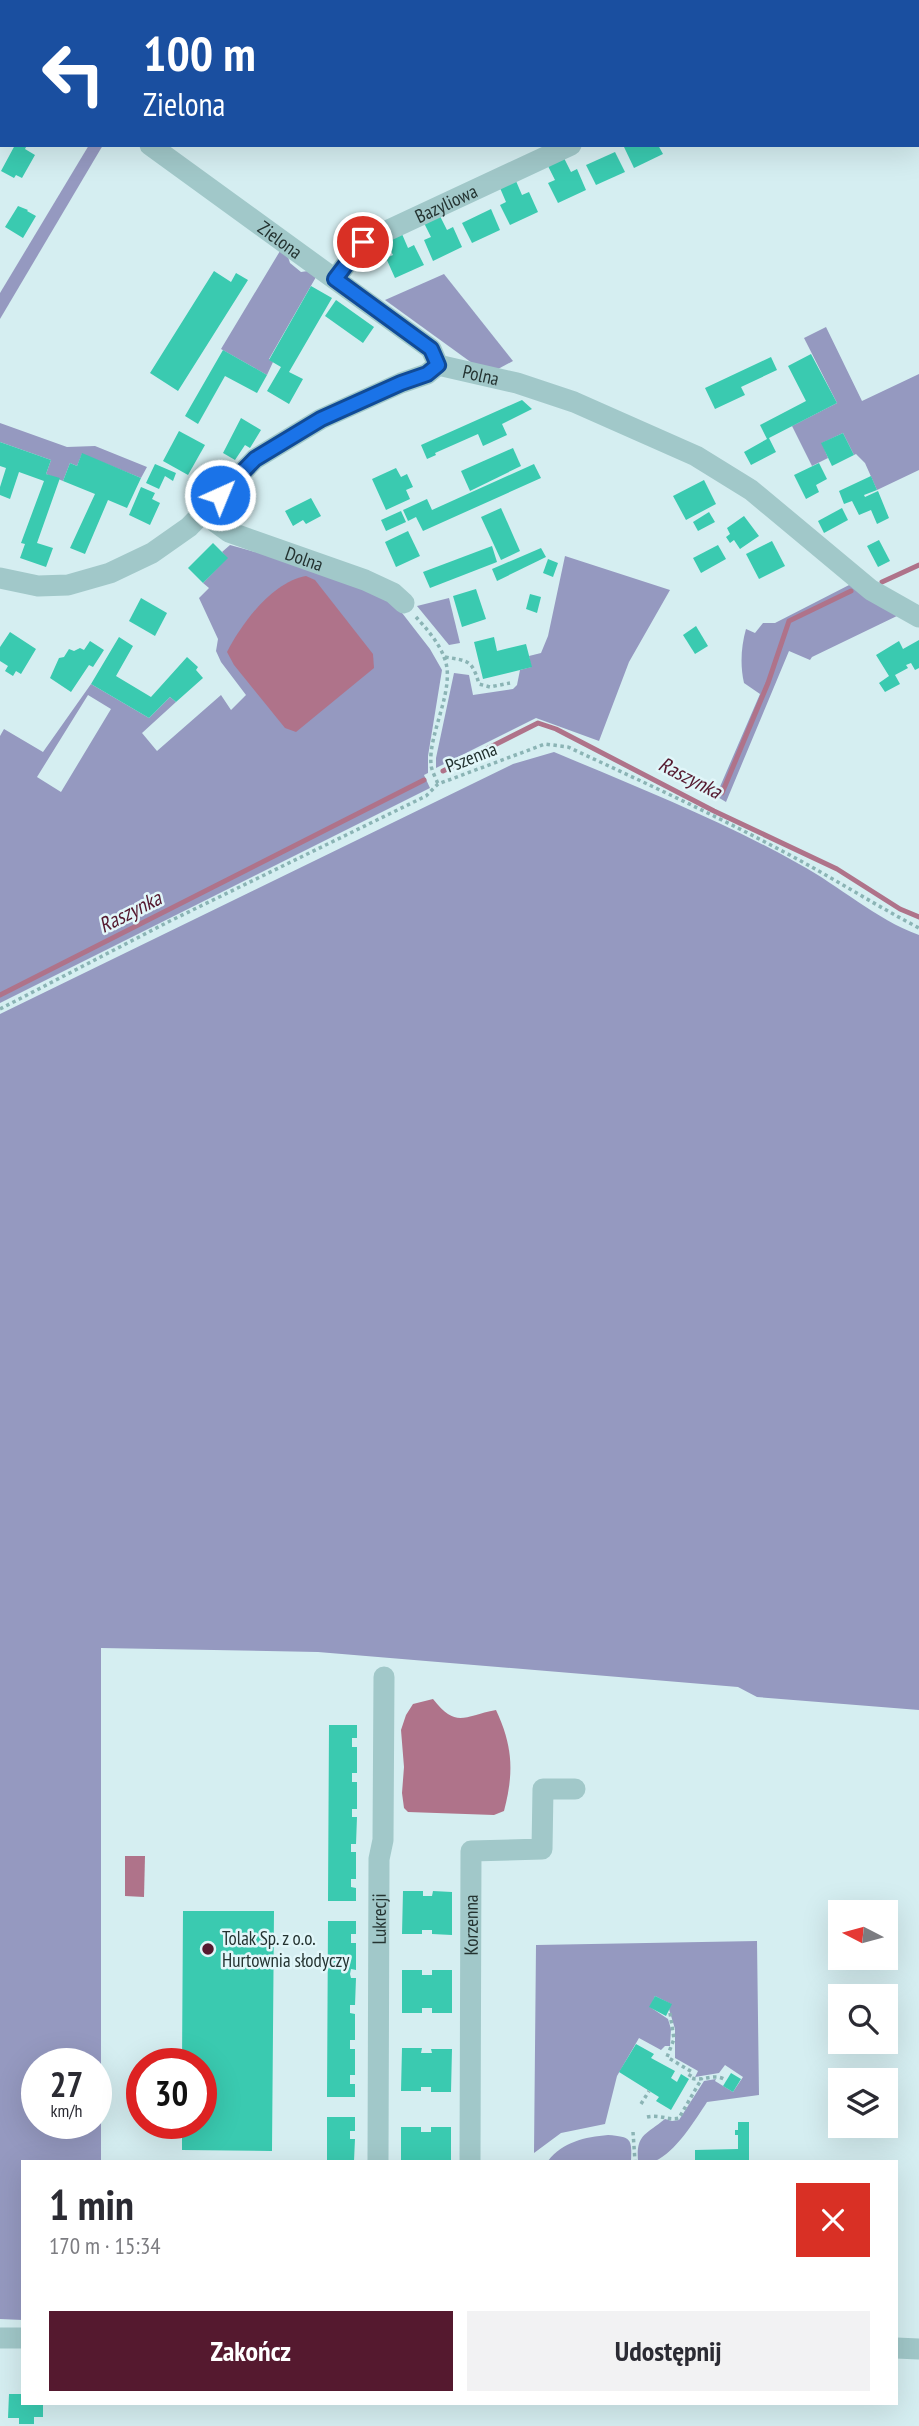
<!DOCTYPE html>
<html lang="pl">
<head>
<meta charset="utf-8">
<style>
	body { margin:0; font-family:"PT Sans Narrow",sans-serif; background:#f2f2f3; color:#2b2b33; height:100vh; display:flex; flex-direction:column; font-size:26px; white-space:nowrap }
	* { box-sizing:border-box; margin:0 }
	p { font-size:23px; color:#7c7c81 }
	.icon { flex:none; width:38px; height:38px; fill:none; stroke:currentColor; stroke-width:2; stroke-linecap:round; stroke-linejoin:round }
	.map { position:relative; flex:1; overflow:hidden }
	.sheet { position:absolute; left:21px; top:2160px; width:877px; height:245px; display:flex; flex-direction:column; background:#fff; border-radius:0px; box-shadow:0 7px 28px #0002 }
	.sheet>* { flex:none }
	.top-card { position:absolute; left:0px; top:0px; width:920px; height:147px; box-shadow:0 7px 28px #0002; background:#1a4fa0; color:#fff; overflow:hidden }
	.needle { width:46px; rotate:276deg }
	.tools { position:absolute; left:828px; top:1900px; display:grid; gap:14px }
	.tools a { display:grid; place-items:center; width:70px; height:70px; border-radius:0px; background:#fff; box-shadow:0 7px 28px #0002; font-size:35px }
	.speed { position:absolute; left:21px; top:2048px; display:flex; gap:14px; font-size:35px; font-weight:700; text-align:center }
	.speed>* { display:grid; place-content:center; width:91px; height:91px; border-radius:50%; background:#fff; box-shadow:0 7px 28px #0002; line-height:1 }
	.speed small { font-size:18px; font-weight:400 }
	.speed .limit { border:10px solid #d22; background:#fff; color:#111 }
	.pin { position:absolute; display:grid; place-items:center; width:60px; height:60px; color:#fff; margin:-30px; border:4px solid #fff; border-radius:50%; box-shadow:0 2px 7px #0007 }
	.me { position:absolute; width:77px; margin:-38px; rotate:44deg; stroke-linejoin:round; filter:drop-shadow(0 0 5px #0008) }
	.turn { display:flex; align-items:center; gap:24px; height:147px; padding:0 28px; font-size:32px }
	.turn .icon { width:91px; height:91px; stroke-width:2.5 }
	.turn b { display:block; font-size:49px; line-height:60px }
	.round { display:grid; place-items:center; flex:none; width:74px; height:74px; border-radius:0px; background:#f2f2f3 }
	.overview { display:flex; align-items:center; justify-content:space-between; height:119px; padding:0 28px }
	h1 { font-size:42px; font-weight:700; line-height:52px }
	.action { display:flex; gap:14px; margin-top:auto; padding:14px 28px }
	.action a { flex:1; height:80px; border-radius:0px; background:#55192f; color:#fff; font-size:28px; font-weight:700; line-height:80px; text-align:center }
	.action a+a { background:#f2f2f3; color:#2b2b33 }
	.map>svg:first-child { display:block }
	.green { fill:#9599c0; fill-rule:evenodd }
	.water { fill:#af738a }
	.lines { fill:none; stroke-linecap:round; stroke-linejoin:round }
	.stream { stroke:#af738a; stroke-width:5 }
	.building { fill:#3acab0 }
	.path { stroke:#8bb4b5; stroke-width:3.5; stroke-dasharray:3.5 3.5; stroke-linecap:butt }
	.minor { stroke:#a1c8c9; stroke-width:21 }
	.route-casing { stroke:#114b97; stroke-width:18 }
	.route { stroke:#1a73e8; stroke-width:12 }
	.poi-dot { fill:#55192f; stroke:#e1f6f9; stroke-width:2.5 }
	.labels { text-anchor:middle; stroke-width:5; stroke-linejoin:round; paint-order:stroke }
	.street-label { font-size:19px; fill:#243331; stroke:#e1f6f9 }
	.poi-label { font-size:19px; fill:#243331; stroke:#e1f6f9; text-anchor:start }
	.water-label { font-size:21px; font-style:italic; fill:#55192f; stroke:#e1f6f9 }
</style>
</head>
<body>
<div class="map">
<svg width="919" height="2426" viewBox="0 0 919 2426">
	<rect width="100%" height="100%" fill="#d5eef1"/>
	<g class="green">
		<path d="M89,145h14l-103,174v-26z"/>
		<path d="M280,251l8,6 2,6 11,9 7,-1 8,6 -47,82 4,3 -6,13 -46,-26z"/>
		<path d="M444,274l69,87 -15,8 -26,-6 -87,-63z"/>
		<path d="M826,327l36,74 57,-27v96l-42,20 -12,-27 -9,-9 -2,1 -11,-22 -21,10 6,15 -16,8 -20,-40 45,-23 -33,-65z"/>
		<path d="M0,423l67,24 28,-1 52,21 -6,11 -59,-24 -5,12 -7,-3 -7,18 -17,-7 5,-14 -51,-18z"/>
		<path d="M230,545l58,16 104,39 38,49 12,21 -14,86v17l-4,2 6,13 -430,215v-267l4,-7 39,23 48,-68 58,34 21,-21 6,5 -34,31 15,18 64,-56 10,15 15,-15 -25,-33 -5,-11 2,-12 -19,-41 10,-10 -6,-5 24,-25 -5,-6zM88,695l23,14 -50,83 -24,-15z"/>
		<path d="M565,556l105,34 -41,72 -30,79 -63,-23 -100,50v-10l18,-85 15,2 4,20 40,-6 4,-4 3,-15 11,-3 -2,-11 12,-3 7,-17z"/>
		<path d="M853,583l46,32 -87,42 -2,3 -21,-9 -63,151 -10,-6 44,-102 -16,-11c-4,-18 -3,-36 2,-54l9,4 8,-10h12z"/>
		<path d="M449,598l11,45 -11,2 -32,-39z"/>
		<path d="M554,752c83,35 167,68 245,112 41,22 76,55 120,71v775l-162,-13 -19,-10 -420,-35 -217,-4v513h-78v159l-23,-1v-1305l513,-250zM37,2063h59v60h-59z"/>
		<path d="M757,1941l2,154 -52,7c-11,17 -32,51 -52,59 -5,2 -13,0 -17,0 -2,-26 7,-26 27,-42l7,2 7,-1 25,-39 12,-2 -1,2 18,11 10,-15 -18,-12 -6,8 -24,4 3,-6 -23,-13v-29l-6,-20 2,-5 -16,-8 -5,11 18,12 3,10 -1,17h-5l-4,4 -22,-12 -22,38 -12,48 -44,9 -27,20 2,-208z"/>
		<path d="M608,2135c23,2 24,3 23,26h-83c14,-19 37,-24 60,-26z"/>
	</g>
	<g class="water">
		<path d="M306,576l9,4 58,74 1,14 -78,64 -11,-4 -51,-63 -7,-13c15,-29 45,-70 79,-76z"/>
		<path d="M433,1699c24,30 30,17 63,11 17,36 18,63 8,101l-10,4 -86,-3 -4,-4 -2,-15 2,-26 -3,-37 5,-15 7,-11z"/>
		<path d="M125,1856h20l-1,41 -19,-1z"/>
	</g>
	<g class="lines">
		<g class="stream">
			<path d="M882,582l37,-17"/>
			<path d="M443,771l95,-48 18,6 158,82 123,58 63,40 19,8"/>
			<path d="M722,793l46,-110 21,-62 62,-30"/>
			<path d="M0,995l424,-215"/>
		</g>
	</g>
	<g class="building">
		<path d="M15,145h12l-2,4 10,6 -13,23 -6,-3 -2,3 -13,-7z"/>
		<path d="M629,145h29l5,9 -29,14 -10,-21z"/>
		<path d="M615,152l10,20 -29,13 -10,-20z"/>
		<path d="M564,158l7,14 6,-3 9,21 -28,13 -10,-20 7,-3 -7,-14z"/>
		<path d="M516,181l6,14 7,-3 9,20 -28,13 -10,-20 6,-3 -6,-14z"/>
		<path d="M18,206l10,4 -1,1 9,5 -13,22 -18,-11z"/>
		<path d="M491,209l9,21 -28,13 -10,-20z"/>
		<path d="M440,216l7,14 6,-3 9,20 -29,14 -9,-21 7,-3 -7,-14z"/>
		<path d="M402,234l6,14 6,-3 10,20 -29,13 -9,-20 7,-3 -7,-14z"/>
		<path d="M214,271l17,11 5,-9 12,7 -70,111 -28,-18z"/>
		<path d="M311,286l21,12 -43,74 14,7 -14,25 -22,-13 14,-24 -12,-7z"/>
		<path d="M336,300l38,27 -11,16 -38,-27z"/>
		<path d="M223,350l44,25 -10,18 -32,-17 -27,48 -13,-8z"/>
		<path d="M811,354l26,49 -68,35 7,14 -25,13 -7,-13 23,-13 -7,-14 46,-24 -18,-35z"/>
		<path d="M771,357l6,13 -36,17 4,8 -30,14 -10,-21z"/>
		<path d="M522,400l10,9 -30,15 5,11 -24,11 -5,-12 -43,19 1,2 -9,4 -6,-14z"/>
		<path d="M241,418l20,12 -11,18 -5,-3 -10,15 -12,-7z"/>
		<path d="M179,431l26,14 -17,30 -25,-14z"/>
		<path d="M843,433l11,22 -22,11 -11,-23z"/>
		<path d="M0,442l51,18 -5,14 14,4 -23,65 16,5 -7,19 -26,-9 5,-14 -4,-1 23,-62 -25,-9 -9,27 -10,-4v-8l6,-19 -6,-2z"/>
		<path d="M513,448l8,18 -51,25 -9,-20z"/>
		<path d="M82,453l59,25 -14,30 -19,-8 -23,54 -15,-6 25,-54 -32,-13 7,-18 7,3z"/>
		<path d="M819,463l8,16 -11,6 3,7 -13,7 -12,-24z"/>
		<path d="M155,464l21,9 -3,8 -8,-5 -6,13 -13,-6z"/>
		<path d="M534,464l7,14 -118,53 -7,-14 -8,4 -5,-11 24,-11 5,11z"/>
		<path d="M396,468l5,9 6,-3 6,13 -7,3 4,9 -24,11 -14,-31z"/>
		<path d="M871,476l6,14 -13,5 1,2 13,-6 11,27 -12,6 -6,-14 -12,5 -7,-14 -8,3 -5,-13z"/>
		<path d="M704,480l12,24 -30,16 -13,-24z"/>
		<path d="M141,487l14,6 -3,6 8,4 -10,22 -21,-10z"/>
		<path d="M311,498l10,18 -15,8 -3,-4 -10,6 -8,-15z"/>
		<path d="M501,508l19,43 -19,9 -20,-43z"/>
		<path d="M842,508l6,12 -24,13 -6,-12z"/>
		<path d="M401,511l5,11 -20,9 -5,-11z"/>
		<path d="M709,512l6,10 -17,9 -5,-9z"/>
		<path d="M744,516l15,20 -19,13 -6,-9 -4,3 -4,-6 4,-3 -3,-6z"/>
		<path d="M408,531l12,25 -24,11 -11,-25z"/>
		<path d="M879,540l11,21 -12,6 -11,-21z"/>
		<path d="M772,541l13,25 -26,13 -13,-25z"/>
		<path d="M213,543l15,15 -25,25 -15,-15z"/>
		<path d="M718,545l8,14 -25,14 -8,-15z"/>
		<path d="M492,546l5,16 -67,26 -7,-16z"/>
		<path d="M541,548l5,9 -49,24 -5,-12z"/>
		<path d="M548,559l10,4 -5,14 -10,-4z"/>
		<path d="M476,589l10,30 -24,8 -9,-31z"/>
		<path d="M530,594l11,3 -4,16 -11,-4z"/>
		<path d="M141,598l26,15 -12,23 -26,-15z"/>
		<path d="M696,626l12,20 -13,8 -12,-19z"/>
		<path d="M10,632l26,17 -15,25 -5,-3 -3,5 -8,-5 3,-5 -8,-5v-14z"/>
		<path d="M119,637l14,9 -17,30 35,21 36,-40 11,10 -2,3 7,8 -27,24 -6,-5 -21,21 -58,-34z"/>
		<path d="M494,637l3,14 29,-7 6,23 -49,12 -9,-37z"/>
		<path d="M919,640v28l-4,2 -4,-7 -5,2 2,3 -13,7 5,9 -15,8 -6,-9 10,-7 -13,-21 23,-14 4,8z"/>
		<path d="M90,641l14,9 -11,17 -4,-2 -18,27 -21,-14 9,-20 5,-1 5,-8 5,2 6,-3 4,2z"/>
		<path d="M329,1725h28v13h-5v9h5v26h-5v9h5v27h-5v8h5l-1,27h-5v8h5v27h-5v8l5,1v13h-28z"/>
		<path d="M403,1891h20v5h9l1,-5 19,1v43l-20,-1v-4h-10v4h-20z"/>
		<path d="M183,1911h91l-2,240 -90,-1v-27h19v-60h-19z"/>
		<path d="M328,1921h28v13h-5v9h5v27l-5,-1 -1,5 1,4h5l-1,27h-5v8l5,1v26h-5v9h5v26h-5v9h5v13h-28z"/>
		<path d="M402,1970h20v5h10v-5h20v43h-20v-5h-10v5h-20z"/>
		<path d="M655,1996l17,8 -6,12 -17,-9z"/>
		<path d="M636,2044l18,10 -3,4 24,13 -4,7 6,4 4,-8 8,5 -18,31 -15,-9 3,-4 -40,-25z"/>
		<path d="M402,2048h20l-1,5h11l-1,-4h21l-1,43h-20v-5h-10v4h-20z"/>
		<path d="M731,2073l10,6 -8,13 -10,-6z"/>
		<path d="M327,2117h28v14h-5v8h5l-1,22h-27z"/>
		<path d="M738,2122h11v39h-54v-11l43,-1v-14h-3v-5h3z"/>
		<path d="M401,2127h20v5h10v-5h20v34h-50z"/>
		<path d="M9,2394h14v9h20v14h-9v7h-15v-6h-11z"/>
	</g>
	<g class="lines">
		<g class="path">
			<path d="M416,617c10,11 23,26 28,40 13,30 -16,76 -13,107 0,6 5,14 7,20"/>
			<path d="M445,657c24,4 27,3 34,27l11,3 20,-4"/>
			<path d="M0,1009l168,-87 258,-126 12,-12 107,-40 23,3c73,34 145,67 216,105 46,24 89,52 135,76"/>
			<path d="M670,2013l4,26 -7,18 25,15 -3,5c11,6 24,-4 35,2"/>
			<path d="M641,2104l8,-13"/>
			<path d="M647,2117c13,-3 22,4 32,1l23,-40"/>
			<path d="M633,2132l2,29"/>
		</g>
		<g class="minor">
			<path d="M880,2l4,-2"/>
			<path d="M0,35l2,1"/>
			<path id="s1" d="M150,145l281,204 7,16"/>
			<path id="s2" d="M335,279l28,-37 208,-97"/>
			<path id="s3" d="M438,365l79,18 57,19 122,54 55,34 120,100 48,27"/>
			<path id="s4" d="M203,513l26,19 136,48 28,13 11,10"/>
			<path d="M0,578l38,8 30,-1 42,-12 42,-20 37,-26 66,-68 66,-40 80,-36 26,-9 11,-9"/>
			<path id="s5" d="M378,2161l1,-302 4,-19 1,-163"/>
			<path id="s6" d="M470,2161l1,-310 71,-2 1,-60h32"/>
			<path d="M0,2338h23"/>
			<path d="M896,2348l23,1"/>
		</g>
	</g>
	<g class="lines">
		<g class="route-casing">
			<path id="route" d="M220,495l35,-36 66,-40 80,-36 26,-9 11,-9 -7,-16 -96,-70 28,-37"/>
		</g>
		<use href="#route" class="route"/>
	</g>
	<circle class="poi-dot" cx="208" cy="1949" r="7"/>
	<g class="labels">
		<g class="street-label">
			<text dy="7" stroke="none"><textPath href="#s2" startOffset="138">Bazyliowa</textPath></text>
			<text dy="7" stroke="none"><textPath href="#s1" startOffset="161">Zielona</textPath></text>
			<text dy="7" stroke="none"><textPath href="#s3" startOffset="44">Polna</textPath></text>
			<text dy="7" stroke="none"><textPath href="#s4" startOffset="112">Dolna</textPath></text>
			<text transform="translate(471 757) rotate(-21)" y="7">Pszenna</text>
			<text dy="7" stroke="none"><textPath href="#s5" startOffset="242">Lukrecji</textPath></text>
			<text dy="7" stroke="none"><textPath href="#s6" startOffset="236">Korzenna</textPath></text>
		</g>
		<g class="poi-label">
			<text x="222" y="1945">Tolak Sp. z o.o.<tspan x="222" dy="22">Hurtownia słodyczy</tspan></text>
		</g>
		<g class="water-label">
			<text transform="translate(690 778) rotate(27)" y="7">Raszynka</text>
			<text transform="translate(130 912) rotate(-27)" y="7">Raszynka</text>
		</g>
	</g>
</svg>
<div class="tools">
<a><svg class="needle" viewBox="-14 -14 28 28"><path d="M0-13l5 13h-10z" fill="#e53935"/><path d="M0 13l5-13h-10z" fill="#7c7c81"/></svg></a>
<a><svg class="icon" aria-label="search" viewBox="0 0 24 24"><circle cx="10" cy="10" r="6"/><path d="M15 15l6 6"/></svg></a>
<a><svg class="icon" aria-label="layers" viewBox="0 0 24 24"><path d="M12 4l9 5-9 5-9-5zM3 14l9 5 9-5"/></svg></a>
</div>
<div class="speed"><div>27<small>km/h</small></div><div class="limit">30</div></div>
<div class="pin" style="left:363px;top:242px;background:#d93025"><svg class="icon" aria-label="arrive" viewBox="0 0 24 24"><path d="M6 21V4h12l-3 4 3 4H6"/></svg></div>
<svg class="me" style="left:220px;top:495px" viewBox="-20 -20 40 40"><circle r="17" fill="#1a73e8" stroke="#fff" stroke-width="3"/><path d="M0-11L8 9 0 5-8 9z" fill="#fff"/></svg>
<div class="top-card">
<div class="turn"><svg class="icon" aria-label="left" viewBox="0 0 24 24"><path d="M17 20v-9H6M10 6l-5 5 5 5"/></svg><div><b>100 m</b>Zielona</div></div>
</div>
<section class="sheet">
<div class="overview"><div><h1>1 min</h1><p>170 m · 15:34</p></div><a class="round" style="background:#d93025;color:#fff"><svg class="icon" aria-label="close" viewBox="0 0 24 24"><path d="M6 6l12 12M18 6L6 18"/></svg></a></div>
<div class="action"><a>Zakończ</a><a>Udostępnij</a></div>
</section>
</div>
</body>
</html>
